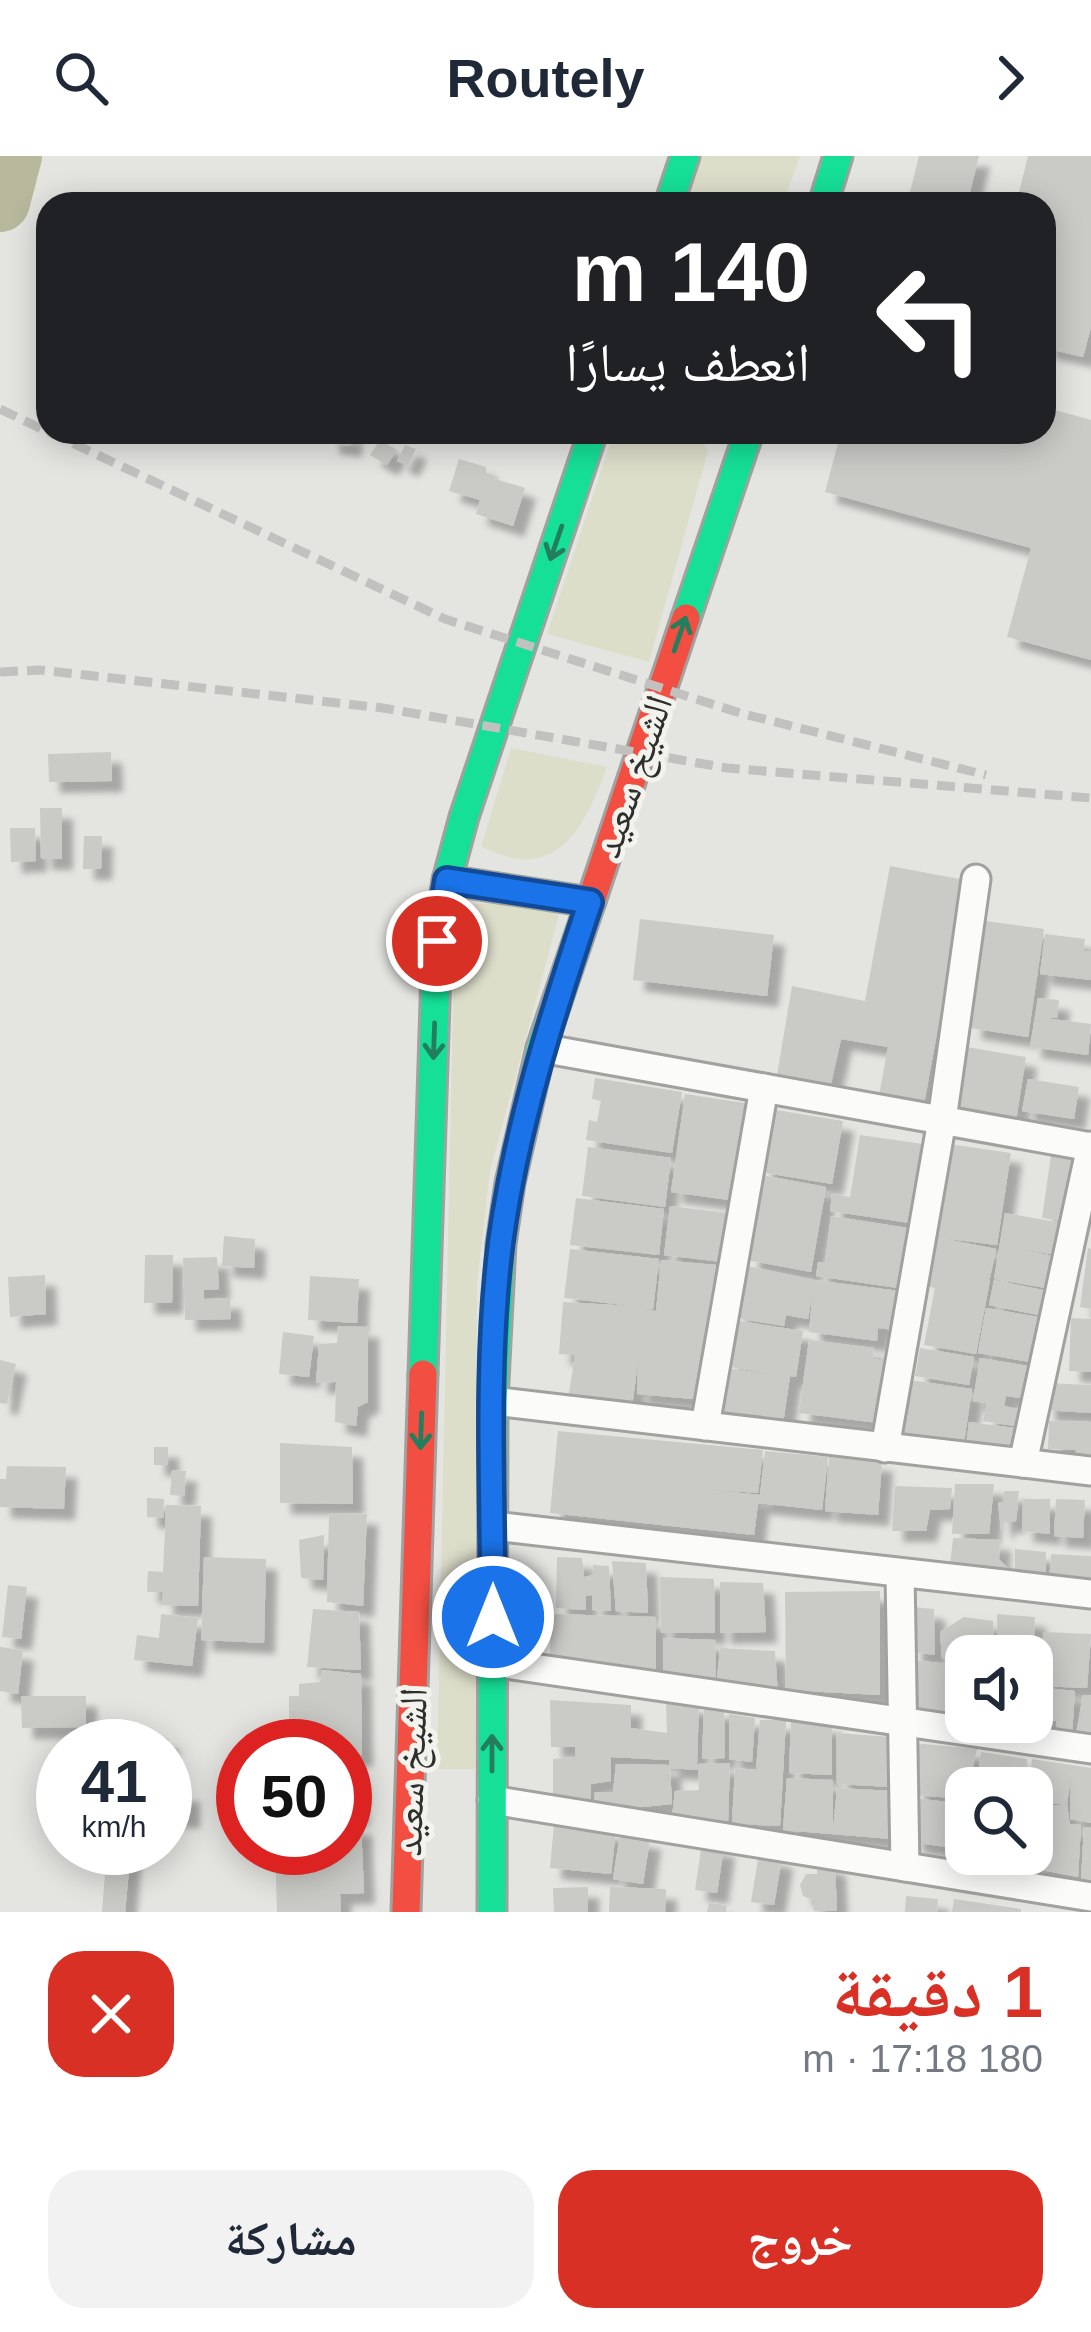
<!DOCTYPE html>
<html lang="ar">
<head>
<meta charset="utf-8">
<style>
	body { margin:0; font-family:Arial,"Noto Naskh Arabic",sans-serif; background:#f2f2f3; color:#1f2937; direction:rtl; height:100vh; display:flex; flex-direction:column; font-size:45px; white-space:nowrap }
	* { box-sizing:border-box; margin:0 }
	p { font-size:39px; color:#747a83 }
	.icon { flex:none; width:66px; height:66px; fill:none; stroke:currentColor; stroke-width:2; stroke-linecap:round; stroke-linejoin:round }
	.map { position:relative; height:1756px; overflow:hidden; direction:ltr }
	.side { display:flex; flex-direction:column; background:#fff; flex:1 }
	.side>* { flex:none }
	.hud { position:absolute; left:36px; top:36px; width:1020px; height:252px; border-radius:36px; box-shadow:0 6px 30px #0003; direction:rtl; background:#202124; color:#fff; overflow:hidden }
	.fabs { position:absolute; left:945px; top:1479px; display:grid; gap:24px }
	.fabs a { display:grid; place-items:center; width:108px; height:108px; border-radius:24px; background:#fff; box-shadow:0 6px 30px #0003; font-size:60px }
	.speed { position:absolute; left:36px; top:1563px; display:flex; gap:24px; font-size:60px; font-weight:700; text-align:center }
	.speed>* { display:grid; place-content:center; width:156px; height:156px; border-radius:50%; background:#fff; box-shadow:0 6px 30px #0003; line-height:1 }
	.speed small { font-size:30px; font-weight:400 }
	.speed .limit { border:18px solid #d22; background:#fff; color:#111 }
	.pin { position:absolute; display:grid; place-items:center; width:102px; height:102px; color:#fff; margin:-51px; border:6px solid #fff; border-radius:50%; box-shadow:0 3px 12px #0007 }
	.me { position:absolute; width:132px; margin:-66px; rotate:0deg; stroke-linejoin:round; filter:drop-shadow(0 0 9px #0008) }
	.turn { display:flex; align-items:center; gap:42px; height:252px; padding:0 48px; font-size:54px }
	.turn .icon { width:156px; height:156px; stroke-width:2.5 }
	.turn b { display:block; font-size:84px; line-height:102px }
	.round { display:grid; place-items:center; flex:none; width:126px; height:126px; border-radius:36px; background:#f2f2f3 }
	.headline { display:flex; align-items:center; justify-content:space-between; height:204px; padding:0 48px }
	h1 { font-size:72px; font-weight:700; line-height:90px; color:#d93025 }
	.button { display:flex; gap:24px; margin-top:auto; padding:24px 48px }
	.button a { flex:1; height:138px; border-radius:36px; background:#d93025; color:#fff; font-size:48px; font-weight:700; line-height:138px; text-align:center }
	.button a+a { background:#f2f2f3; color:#1f2937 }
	header { display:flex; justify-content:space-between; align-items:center; height:156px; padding:0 48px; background:#fff; font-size:54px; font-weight:700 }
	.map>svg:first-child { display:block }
	.green { fill:#dddeca }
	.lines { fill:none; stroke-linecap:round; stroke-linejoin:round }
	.river { stroke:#b8b89c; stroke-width:60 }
	.building { fill:#cacac7; filter:url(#shadow) }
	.street-casing { stroke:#a1a19f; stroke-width:33 }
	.fast-casing { stroke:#a1a19f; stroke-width:33 }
	.slow-casing { stroke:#a1a19f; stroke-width:33 }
	.jam-casing { stroke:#a1a19f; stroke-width:33 }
	.street { stroke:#fbfbfa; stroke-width:27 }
	.fast { stroke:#16e098; stroke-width:27 }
	.slow { stroke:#ffcf43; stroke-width:27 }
	.jam { stroke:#f24e42; stroke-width:27 }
	.rail { stroke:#c1c1c0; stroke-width:9; stroke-dasharray:18 9; stroke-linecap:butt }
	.oneway { stroke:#237e5d }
	.route-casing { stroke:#114b97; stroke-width:30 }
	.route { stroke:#1a73e8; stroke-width:21 }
	.labels { text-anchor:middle; stroke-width:10; stroke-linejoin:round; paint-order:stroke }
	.street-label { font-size:39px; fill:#2e2e2c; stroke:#f3f3ed }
</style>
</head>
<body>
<header><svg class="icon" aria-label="forward" viewBox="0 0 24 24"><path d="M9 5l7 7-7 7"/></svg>Routely<svg class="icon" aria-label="search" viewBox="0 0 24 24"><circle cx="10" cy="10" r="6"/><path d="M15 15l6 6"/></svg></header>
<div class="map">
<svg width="1091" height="1756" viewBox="0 0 1091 1756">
	<defs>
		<filter id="shadow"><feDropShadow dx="11" dy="11" stdDeviation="3" flood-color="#0004"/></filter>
	</defs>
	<rect width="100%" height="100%" fill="#e4e5e1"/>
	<g class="green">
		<path d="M695,0h105l-17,48h-102z"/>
		<path d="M614,276h82l12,19 -59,211 -102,-28z"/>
		<path d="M511,592l96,19c-15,39 -35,97 -88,92 -12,-1 -27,-8 -38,-12z"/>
		<path d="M531,746l28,13 -69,256 -13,113 -2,485h-38l17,-822 5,-26 12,-17z"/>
	</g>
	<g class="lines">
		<path class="river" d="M0,46l12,-46"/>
	</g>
	<g class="building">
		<path d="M919,0h60l-12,48h-60z"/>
		<path d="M1028,0h63v171l-8,30 -39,-9v-144h-28z"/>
		<path d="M1044,251l47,13v240l-84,-23 24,-89 -206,-56 16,-60h203z"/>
		<path d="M329,276h23l-2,14 -22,-3z"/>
		<path d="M380,284l17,10 -10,15 -17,-10z"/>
		<path d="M405,289l11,4 -8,17 -11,-5z"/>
		<path d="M459,303l27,8v9l39,12 -12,38 -37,-12 4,-14 -31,-9z"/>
		<path d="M111,596l1,29 -63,1 -1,-28z"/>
		<path d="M40,652h22v51h-21z"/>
		<path d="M10,672h25l1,33 -25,1z"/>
		<path d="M84,680h18l-1,33h-18z"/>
		<path d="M890,710l75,14 -41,224 -45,-9 9,-48 -47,-8 -10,45 -54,-9 15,-89 73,15z"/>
		<path d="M640,763l134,16 -7,61 -134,-16z"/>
		<path d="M986,765l58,8 -16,108 -58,-9z"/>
		<path d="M1045,778l40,5 -2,12 8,1v28l-51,-6z"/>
		<path d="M1038,842l21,2 -2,18h-13l47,6 -3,31 -58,-8z"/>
		<path d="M961,890l65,11 -11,70 -65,-11z"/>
		<path d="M595,922l87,14 -10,61 -86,-13 3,-20 8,2 4,-21 -9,-2z"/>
		<path d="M1028,923l51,8 -5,32 -52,-8z"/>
		<path d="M685,938l66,10 -9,66 -9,-1 -4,31 -58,-8z"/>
		<path d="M770,953l73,12 -11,63 -72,-12z"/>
		<path d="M860,979l63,9 -13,79 -80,-12 2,-17 18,3z"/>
		<path d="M949,988l62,9 -14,92 -56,-7 55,11 -6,29 -3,-1 3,3 -14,74 -52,-9 11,-57 -9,-2z"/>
		<path d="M588,991l83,11 -6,49 -83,-11z"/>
		<path d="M1051,999l22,3 -10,63 -21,-3z"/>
		<path d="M762,1019l64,12 -15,85 -64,-12z"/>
		<path d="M576,1042l88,11 -5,46 -89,-10z"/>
		<path d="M670,1050l58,7 -6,49 -58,-7z"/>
		<path d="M1005,1057l57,10 -6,32 -40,-7 41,9 -11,31 -52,-9z"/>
		<path d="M831,1060l76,12 -9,60 -82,-12 2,-14 7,1z"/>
		<path d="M224,1080l31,3 -1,29 -32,-2z"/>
		<path d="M1088,1092l3,1v60l-11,-2z"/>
		<path d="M570,1093l89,10 -6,50 -10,1 13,1 5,-51 55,5 -12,135 -67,-6 1,-33 -6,46 -64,-8 7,-44 -16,-1 4,-52 70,4 -69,-8z"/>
		<path d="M145,1099h28l-1,48h-28z"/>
		<path d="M217,1101l2,32 -15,1v9l26,-1 1,21 -46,1 -2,-62z"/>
		<path d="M743,1109l71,15 85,11 -5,39 -16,-2 -1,13 -68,-9 4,-43 -5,30 -22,-4 -2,11 -50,-8z"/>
		<path d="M45,1119l1,39 -36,3 -2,-40z"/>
		<path d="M310,1120l49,3 -2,44 -49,-3z"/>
		<path d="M994,1124l54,11 -5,25 -54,-11z"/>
		<path d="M986,1152l58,10 -8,45 -58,-10z"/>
		<path d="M1071,1162l20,1v53l-22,-1z"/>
		<path d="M733,1164l70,11 -7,46 -6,-1 -7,48 -69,-10 7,-47 57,9 -52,-10z"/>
		<path d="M338,1170l30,1v75l-10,5 -2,19 -21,-4 1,-40 -20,1 3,-39 18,-1z"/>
		<path d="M283,1176l31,4 -5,41 -30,-3z"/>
		<path d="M809,1184l65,8 -2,11 14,2 -8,62 -79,-10z"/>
		<path d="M920,1192l54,9 -5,28 -54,-9z"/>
		<path d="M980,1202l54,9 -7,32 -21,-3 -2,10 20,4 -3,17 -38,-6 4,-18 -14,-2z"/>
		<path d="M0,1204l16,4 -9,40 -7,-1z"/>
		<path d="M909,1224l63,9 -9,60 -63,-9z"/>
		<path d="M1045,1227l46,2v28l-47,-3z"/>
		<path d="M1049,1265l42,1v40h-16l1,-12 -28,-1z"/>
		<path d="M969,1266l52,7 -4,24 -51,-7z"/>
		<path d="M558,1275l205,19 -5,43 -53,-4 55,6 5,-44 63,6 -6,53 -64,-7 -4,32 -204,-22z"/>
		<path d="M280,1287l72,4 1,57 -73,-1z"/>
		<rect x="154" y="1291" width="14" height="18"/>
		<path d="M829,1301l53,4 -4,54 -53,-4z"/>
		<path d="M7,1310l59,1 -2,42 -64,-2v-28h6z"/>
		<path d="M172,1314l14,1 -2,25 -14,-1z"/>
		<path d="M955,1328h39l-5,50h-37z"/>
		<path d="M895,1330l57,2 -2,21 -20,1 -4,21h-34z"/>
		<path d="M1004,1335h15l-3,30 -11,1 -4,8 -3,-28h6z"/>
		<path d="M147,1342l17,1 -1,19 -16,-1z"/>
		<path d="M1023,1343h27v35l-28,-3z"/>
		<path d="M1056,1343l29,1 -2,38 -29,-2z"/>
		<path d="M166,1349l35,1 -3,100 -36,-1 1,-13h-16l1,-21 15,1z"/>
		<path d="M329,1357l38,1 -4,92 -36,-4z"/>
		<path d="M324,1379l-1,45 -22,-2 -2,-38z"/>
		<path d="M953,1382l47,2 -1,19 11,11 -1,11 -60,-7z"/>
		<path d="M1015,1393l31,3 -1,32 -30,-5z"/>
		<path d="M1051,1398l40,2v32l-42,-3z"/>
		<path d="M204,1401l62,2 -2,84 -63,-3z"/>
		<path d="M557,1401l25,1 2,19 9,-2v-10l16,1 2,45 -19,-1v-15l-6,1v14l-30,-2z"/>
		<path d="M612,1405l34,2 2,50 -32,-2z"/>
		<path d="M660,1421l54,2 1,54h-54z"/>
		<path d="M720,1426l43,1 3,49 -46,1z"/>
		<path d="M8,1429l19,2 -6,52 -19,-2z"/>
		<path d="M880,1435v104l-94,-5 -1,-98z"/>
		<path d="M912,1451l22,2 1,46 -24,-3z"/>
		<path d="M313,1453l46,3 2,58 -54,-3z"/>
		<path d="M161,1458l37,4 -6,48 -58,-6 3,-25 22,3z"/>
		<path d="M551,1458l105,3v58l-106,-12z"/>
		<path d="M997,1458l38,3 -2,39h-35z"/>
		<path d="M964,1461l29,4 1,35h-17l-13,-8 -2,13 -20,-3 -2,-26z"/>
		<path d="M1044,1476l47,2 -4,54 -48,-2z"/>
		<path d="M663,1482l52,2 1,49 4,-41 55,3 3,45 -62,-7 -53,-7z"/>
		<path d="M0,1491l23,3 -5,44 -18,-3z"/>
		<path d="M912,1504l54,6 -3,51 -52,-9z"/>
		<path d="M322,1514l39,4 1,81 -17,2v-11h-27l-2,-21 -27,-2v-27h10v-12l21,-2z"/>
		<path d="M1034,1531l41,4 -3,44h-16v-14h-12l-1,13h-16l2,-12h3z"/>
		<path d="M1083,1539h8v48l-16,-3z"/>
		<path d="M21,1540h65v31l-64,1z"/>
		<path d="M550,1544l81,5v23l36,5 -1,-30h33l-2,61 33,-1 -2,58 -56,-4 3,-26 24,-1 -1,-20 -28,-2 2,36 -79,8 2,-20h18l3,-28 53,1v-5l-58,-3v24l-20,3 -1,23 -37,-1v-47l23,-2 -1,-10h-24z"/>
		<path d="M704,1552h20l1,50 -23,1z"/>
		<path d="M729,1558l26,4 -3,44 -23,-3z"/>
		<path d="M760,1564h26l-6,106 -48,-2 3,-56 21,2z"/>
		<path d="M791,1565l41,2v52l-43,-2z"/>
		<path d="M144,1577l25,6 -2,7h-27z"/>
		<path d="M836,1577l55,4v50l-54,-3z"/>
		<path d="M913,1587l64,6 -11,50 -52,-4z"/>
		<path d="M981,1596l46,7v29h-51z"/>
		<path d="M1032,1603l59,9v55l-21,-4 1,-43 -4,28h-35v-16h-3z"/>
		<rect x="345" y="1617" width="13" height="42"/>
		<path d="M787,1622l46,2v50l4,-42 55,3v48l-109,-9z"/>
		<rect x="165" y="1635" width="24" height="26"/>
		<path d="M912,1642l54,6v46l-54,-8z"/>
		<path d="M1067,1648l3,24v-4l11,1 -3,52 -47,-9 1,-60z"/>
		<path d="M361,1668l3,69 -24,1 1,18h-64l-2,-64h70v-23z"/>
		<path d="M554,1668l62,6 -5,44 -61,-6z"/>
		<path d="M1084,1671l7,1v55l-10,-2z"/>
		<path d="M620,1678l30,5 -7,45 -30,-5z"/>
		<path d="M702,1687l22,4 -7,46 -22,-3z"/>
		<path d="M107,1692h24l-6,64h-23z"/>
		<path d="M759,1697l23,5 -8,47 -23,-3z"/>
		<path d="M978,1698h51v11l-51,-9z"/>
		<path d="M817,1705l18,4 2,46h-23v-11l-11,-4 -3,-11 6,-11h11z"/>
		<path d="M588,1731v25h-34l-1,-24z"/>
		<path d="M610,1731l56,2 -1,23h-56z"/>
		<path d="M906,1740l32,3 -1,13h-32z"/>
		<path d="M954,1743l67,10v3h-69z"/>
		<path d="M709,1747l17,2v7h-19z"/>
	</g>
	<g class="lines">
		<g class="street-casing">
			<g id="street">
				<path d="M541,892l550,99"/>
				<path d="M493,1245l598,70"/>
				<path d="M705,1270l59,-338"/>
				<path d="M885,1292l57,-328 34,-241"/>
				<path d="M1023,1307l68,-317"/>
				<path d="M493,1370l598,68"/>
				<path d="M900,1417l5,294"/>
				<path d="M492,1506l599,87"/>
				<path d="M492,1644l599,97"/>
			</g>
		</g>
		<g class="fast-casing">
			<g id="fast">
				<path d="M669,48l16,-48"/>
				<path d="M823,48l15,-48"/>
				<path d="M686,462l63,-186"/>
				<path d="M423,1218l14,-433 10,-61 17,-63 129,-385"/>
				<path d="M492,1756l1,-511 8,-157 9,-61 31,-135 50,-147"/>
			</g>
		</g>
		<g class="slow-casing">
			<path id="slow" d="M447,724l143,22"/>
		</g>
		<g class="jam-casing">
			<g id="jam">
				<path d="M591,745l95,-283"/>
				<path d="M406,1756l17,-538"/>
			</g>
		</g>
		<use href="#street" class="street"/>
		<use href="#fast" class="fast"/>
		<use href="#slow" class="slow"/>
		<use href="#jam" class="jam"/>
		<g class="rail">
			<path d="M0,253l48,23"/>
			<path d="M49,276l396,187 295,94 246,62"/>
			<path d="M0,516l40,-2 343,38 344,60 364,30"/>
		</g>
	</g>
	<defs><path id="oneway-shaft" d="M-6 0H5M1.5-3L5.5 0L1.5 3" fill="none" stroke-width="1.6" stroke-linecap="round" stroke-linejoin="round" transform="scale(3)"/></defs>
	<g class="oneway">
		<use href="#oneway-shaft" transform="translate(556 387) rotate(109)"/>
		<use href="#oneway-shaft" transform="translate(680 478) rotate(-71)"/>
		<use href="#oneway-shaft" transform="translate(434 885) rotate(92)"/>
		<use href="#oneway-shaft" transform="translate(421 1275) rotate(92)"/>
		<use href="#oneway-shaft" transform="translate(492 1597) rotate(-90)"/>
	</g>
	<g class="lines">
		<g class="route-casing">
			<path id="route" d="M437,785l10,-61 143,22c-37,111 -73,221 -89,338 -16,122 -8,254 -8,377"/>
		</g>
		<use href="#route" class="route"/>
	</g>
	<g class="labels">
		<g class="street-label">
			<text transform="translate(632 620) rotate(-71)" y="14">الشيخ سعيد</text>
			<text transform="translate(410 1616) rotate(-88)" y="14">الشيخ سعيد</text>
		</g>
	</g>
</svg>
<div class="fabs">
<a><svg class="icon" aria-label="sound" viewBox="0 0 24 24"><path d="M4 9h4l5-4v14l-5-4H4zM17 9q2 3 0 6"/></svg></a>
<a><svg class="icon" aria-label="search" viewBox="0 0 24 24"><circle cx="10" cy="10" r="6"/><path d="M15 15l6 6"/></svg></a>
</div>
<div class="speed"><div>41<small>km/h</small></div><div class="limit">50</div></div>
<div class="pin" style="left:437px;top:785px;background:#d93025"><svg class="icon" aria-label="arrive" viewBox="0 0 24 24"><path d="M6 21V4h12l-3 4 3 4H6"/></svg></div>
<svg class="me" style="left:493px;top:1461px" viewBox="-20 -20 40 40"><circle r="17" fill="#1a73e8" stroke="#fff" stroke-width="3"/><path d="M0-11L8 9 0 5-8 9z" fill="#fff"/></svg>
<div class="hud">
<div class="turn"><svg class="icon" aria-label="left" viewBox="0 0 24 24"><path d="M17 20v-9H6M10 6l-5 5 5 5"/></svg><div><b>140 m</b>انعطف يسارًا</div></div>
</div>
</div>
<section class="side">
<div class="headline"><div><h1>1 دقيقة</h1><p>180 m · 17:18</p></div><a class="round" style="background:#d93025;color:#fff"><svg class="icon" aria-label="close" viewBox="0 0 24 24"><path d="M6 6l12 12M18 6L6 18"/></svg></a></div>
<div class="button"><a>خروج</a><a>مشاركة</a></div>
</section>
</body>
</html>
